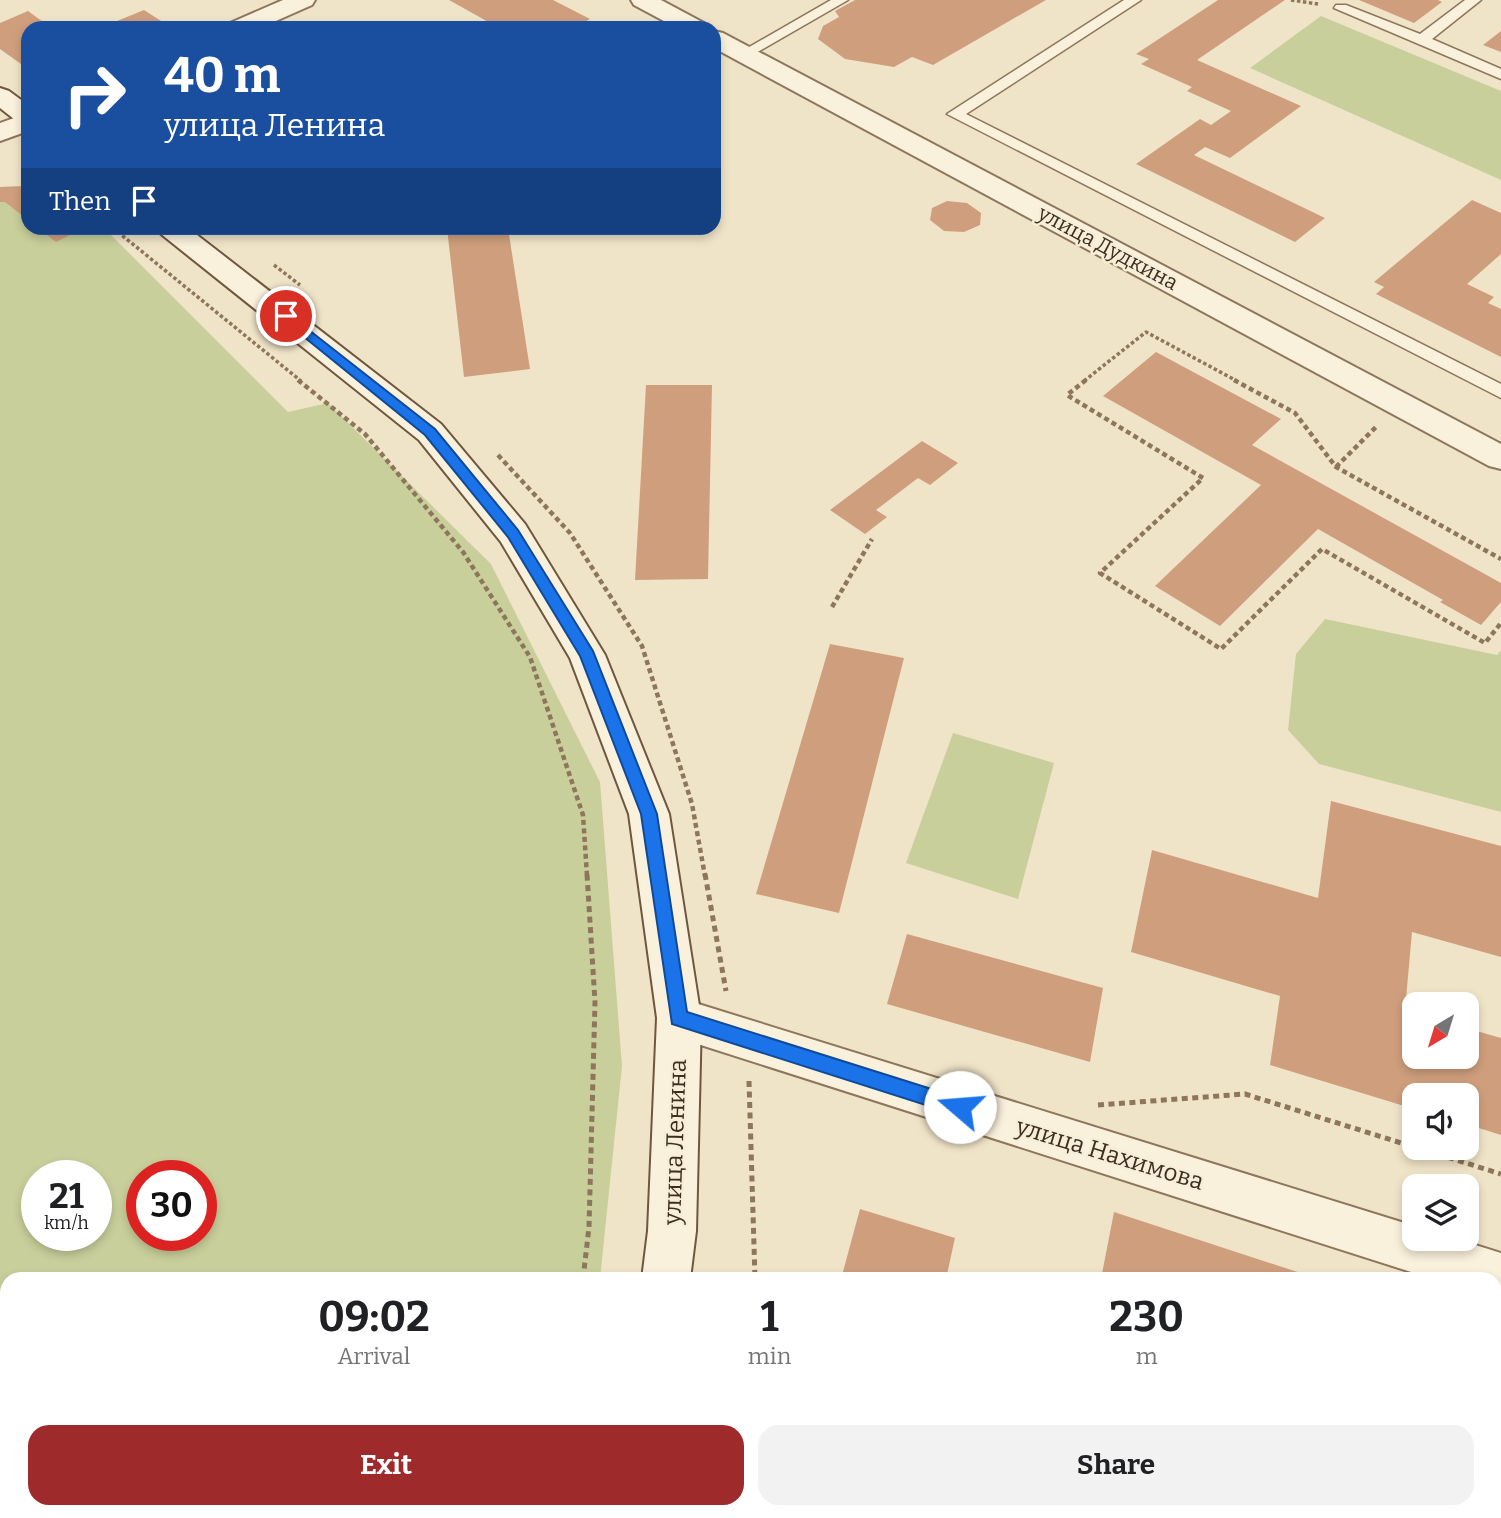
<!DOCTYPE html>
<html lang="en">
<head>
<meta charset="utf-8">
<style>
	body { margin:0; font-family:Bitter,serif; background:#f2f2f2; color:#202124; height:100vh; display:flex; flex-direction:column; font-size:26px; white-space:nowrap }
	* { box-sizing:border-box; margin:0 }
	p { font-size:23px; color:#757577 }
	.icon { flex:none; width:38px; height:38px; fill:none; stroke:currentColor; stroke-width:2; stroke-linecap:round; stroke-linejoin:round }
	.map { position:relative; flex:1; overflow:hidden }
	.panel { position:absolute; left:0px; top:1272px; width:1502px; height:247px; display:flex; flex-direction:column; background:#fff; border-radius:21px 21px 0 0; box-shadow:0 4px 10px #0003 }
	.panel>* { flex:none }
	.top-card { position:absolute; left:21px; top:21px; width:700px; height:214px; border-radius:21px; box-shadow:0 4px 10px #0003; background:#1a4fa0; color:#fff; overflow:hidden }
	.needle { width:46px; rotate:218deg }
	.tools { position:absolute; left:1402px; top:992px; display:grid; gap:14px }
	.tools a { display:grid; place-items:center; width:77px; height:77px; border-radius:14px; background:#fff; box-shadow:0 4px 10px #0003; font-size:35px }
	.speed { position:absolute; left:21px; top:1160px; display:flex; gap:14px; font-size:35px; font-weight:700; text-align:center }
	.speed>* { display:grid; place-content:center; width:91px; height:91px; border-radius:50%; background:#fff; box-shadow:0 4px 10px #0003; line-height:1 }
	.speed small { font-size:18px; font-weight:400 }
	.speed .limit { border:10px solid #d22; background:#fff; color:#111 }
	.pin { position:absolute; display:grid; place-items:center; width:60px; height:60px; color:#fff; margin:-30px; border:4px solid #fff; border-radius:50%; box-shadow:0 2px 7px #0007 }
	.me { position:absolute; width:77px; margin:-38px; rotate:288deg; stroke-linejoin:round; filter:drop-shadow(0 0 5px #0008) }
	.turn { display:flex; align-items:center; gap:24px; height:147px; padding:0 28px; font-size:32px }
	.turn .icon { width:91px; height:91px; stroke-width:2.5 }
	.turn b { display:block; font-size:49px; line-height:60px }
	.then { display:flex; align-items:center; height:66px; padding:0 28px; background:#0003; gap:14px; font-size:26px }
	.eta { display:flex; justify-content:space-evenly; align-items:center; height:119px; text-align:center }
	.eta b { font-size:42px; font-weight:700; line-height:49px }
	.button { display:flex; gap:14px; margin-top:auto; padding:14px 28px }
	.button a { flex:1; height:80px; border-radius:21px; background:#9e2a2b; color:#fff; font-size:28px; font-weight:700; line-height:80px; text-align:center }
	.button a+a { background:#f2f2f2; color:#202124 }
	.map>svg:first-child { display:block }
	.green { fill:#c9cf9b; fill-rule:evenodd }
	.building { fill:#cf9f7d }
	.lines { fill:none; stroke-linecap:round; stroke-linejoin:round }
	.lane-casing { stroke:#8d765c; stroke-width:3 }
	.street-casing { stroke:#8d765c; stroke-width:4 }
	.secondary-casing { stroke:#6f573f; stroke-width:4 }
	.path-far2 { stroke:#8d765c; stroke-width:3.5; stroke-dasharray:3.5 2.5; stroke-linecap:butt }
	.path-far1 { stroke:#8d765c; stroke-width:4.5; stroke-dasharray:5 3.5; stroke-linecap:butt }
	.path { stroke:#8d765c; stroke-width:5; stroke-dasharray:6 4.5; stroke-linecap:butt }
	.lane { fill:#faf1dc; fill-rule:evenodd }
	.street { fill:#faf1dc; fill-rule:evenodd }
	.secondary { fill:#faf1dc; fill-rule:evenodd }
	.route { fill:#1a73e8; stroke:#114b97; stroke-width:2 }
	.labels { text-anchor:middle; stroke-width:5; stroke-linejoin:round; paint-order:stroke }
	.far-street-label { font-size:21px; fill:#3d2e20; stroke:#f7eed8 }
	.street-label { font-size:24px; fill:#3d2e20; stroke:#f7eed8 }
</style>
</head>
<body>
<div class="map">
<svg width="1501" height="1518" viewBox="0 0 1501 1518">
	<rect width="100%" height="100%" fill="#f0e4c8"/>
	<g class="green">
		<path d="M1321,16l180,75v89l-251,-112z"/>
		<path d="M28,186v42h76l184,184 40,-9 163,161 109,218 22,284 -22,213h-593v233h562l-2,6h-567v-1331zM37,1176h59v60h-59zM142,1176h59v60h-59z"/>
		<path d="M1325,619l172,36 4,-5v162l-182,-48 -31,-34 8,-76z"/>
		<path d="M953,733l101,30 -36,136 -112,-36z"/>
	</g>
	<g class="building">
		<path d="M449,0h104l37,19 -17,9h-74z"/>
		<path d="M855,0h191l-113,65 -21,-8 -18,10 -49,-8 -27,-20 5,-13 16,-9 -4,-6z"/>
		<path d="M1218,0h67l-88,60 104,46 -71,52 -25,-11 -11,8 131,63 -30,24 -159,-78 64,-45 11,6 20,-14 -44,-20 5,-4 -51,-23 8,-5 -13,-5z"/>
		<path d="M1359,0h79l4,2 -28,21z"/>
		<path d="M144,10l28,18h-63l12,-5 -4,-2z"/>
		<path d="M28,11l18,13 -18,4v41l-28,-20v-26z"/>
		<path d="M1501,31v21l-18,-7z"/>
		<path d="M28,186v34l-23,-18h-5v-15z"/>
		<path d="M1472,200l29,13v41l-34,30 27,13 -6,6 13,6v48l-125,-63 8,-7 -10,-5z"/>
		<path d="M947,201l20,2 14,10 -1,12 -16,7 -20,-1 -14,-11 2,-12z"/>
		<path d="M38,228h46l-28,14z"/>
		<path d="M447,228h61l22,141 -66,8z"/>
		<path d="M1156,352l125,67 -29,26 249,138v19l-20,23 -41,-23 3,-2 -125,-71 -98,97 -65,-40 106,-101 -158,-89z"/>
		<path d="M646,385h66l-4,194 -73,1z"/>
		<path d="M922,441l36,22 -28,22 -12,-7 -42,32 11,7 -22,17 -35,-24z"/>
		<path d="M830,644l74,14 -65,255 -83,-19z"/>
		<path d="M1331,801l170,45v111l-89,-25 -7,78 9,3v44h52v-29l35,10v97l-35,-11v-28h-52v13l-144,-44 10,-69 -149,-44 21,-102 166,48z"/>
		<path d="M907,934l196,54 -13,74 -203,-58z"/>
		<path d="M860,1209l95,29 -9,41h-105z"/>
		<path d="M1114,1212l205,67h-218z"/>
		<path d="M780,1512h114l-1,6h-115z"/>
		<rect x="1330" y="1512" width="112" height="6"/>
	</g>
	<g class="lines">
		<g class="lane-casing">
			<g id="lane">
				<path d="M831,0h17l-99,57 -5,1 -7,-4z"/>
				<path d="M1124,0h17l-175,114 535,270v14l-554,-284z"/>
				<path d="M1465,0h16l-49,39 69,30v10l-167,-71 2,-3h10l74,29z"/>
			</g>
		</g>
		<g class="street-casing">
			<g id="street">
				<path d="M283,0h32l-3,5 -52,23h-33l3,-5z"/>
				<path d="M631,0h30l43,23 3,5h-30l-43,-23z"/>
				<path d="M714,31l9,2 778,411v25l-12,-3 -775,-418z"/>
				<path d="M28,113v18l-28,10v-18z"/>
				<path d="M679,998l735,228v13h42l45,14v48l-7,-2v-20h-61l-754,-241 -15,-6 -7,-14 7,-14z"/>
			</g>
		</g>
		<g class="secondary-casing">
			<g id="secondary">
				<path d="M0,88l9,3 19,14v20l-9,-2 -19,-15z"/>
				<path d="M157,228h31l253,196 84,100 80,131 64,159 32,204 -5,213 -6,48h-48l6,-48 9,-213 -28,-204 -59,-156 -69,-116 -82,-102 -258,-206z"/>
				<path d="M603,1512h52l-1,6h-52z"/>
			</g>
		</g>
		<g class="path-far2">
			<path d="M1291,0l27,4"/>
			<path d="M113,228l188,153"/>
			<path d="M274,265l26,20"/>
			<path d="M1084,381l62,-49 91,49"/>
		</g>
		<g class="path-far1">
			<path d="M298,380l67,54 98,118 67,105 53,158 4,61"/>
			<path d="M1086,380l-19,15 136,83 -103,95 121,76 101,-100 163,94 16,-20"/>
			<path d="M1234,380l61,33 41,54 165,92"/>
			<path d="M498,455l72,78 72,113 50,158 13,72"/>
			<path d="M1336,467l41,-41"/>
			<path d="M832,607l40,-68"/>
		</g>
		<g class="path">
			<path d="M705,874l21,117"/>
			<path d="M749,1081l6,198"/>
			<path d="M1098,1105l147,-11 169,53"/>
			<path d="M1418,1148l83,26"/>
			<path d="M583,1279l6,-52 6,-225 -8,-128"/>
			<path d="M541,1518l2,-6"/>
			<path d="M715,1518l1,-6"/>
		</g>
		<use href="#lane" class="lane"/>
		<use href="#street" class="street"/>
		<use href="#secondary" class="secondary"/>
	</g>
	<path class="route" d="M286,312l149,117 83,101 75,121 64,163 30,198 273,86 7,3 2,6 -2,7 -7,2 -288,-92 -31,-210 -61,-158 -72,-119 -83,-102 -143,-116 -2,-3z"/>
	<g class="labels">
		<g class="far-street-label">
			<text transform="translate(1108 248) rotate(28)" y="7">улица Дудкина</text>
		</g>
		<g class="street-label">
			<text transform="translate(675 1142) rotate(-88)" y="8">улица Ленина</text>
			<text transform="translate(1110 1154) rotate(17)" y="8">улица Нахимова</text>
		</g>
	</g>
</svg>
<div class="tools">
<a><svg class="needle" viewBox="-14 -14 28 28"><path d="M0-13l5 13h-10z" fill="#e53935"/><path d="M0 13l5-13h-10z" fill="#757577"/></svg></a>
<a><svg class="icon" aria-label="sound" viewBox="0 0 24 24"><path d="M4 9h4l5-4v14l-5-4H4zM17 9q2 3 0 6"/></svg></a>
<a><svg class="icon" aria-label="layers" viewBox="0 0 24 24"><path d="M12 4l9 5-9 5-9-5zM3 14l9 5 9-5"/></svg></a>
</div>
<div class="speed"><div>21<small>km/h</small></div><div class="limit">30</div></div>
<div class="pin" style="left:286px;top:316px;background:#d93025"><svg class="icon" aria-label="arrive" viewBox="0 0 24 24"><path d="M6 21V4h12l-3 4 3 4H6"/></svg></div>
<svg class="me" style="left:960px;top:1107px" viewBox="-20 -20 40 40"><circle r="19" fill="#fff"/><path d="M0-13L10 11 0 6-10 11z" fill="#1a73e8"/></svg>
<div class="top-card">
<div class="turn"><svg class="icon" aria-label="right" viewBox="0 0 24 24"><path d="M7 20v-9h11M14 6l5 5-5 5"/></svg><div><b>40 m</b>улица Ленина</div></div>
<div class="then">Then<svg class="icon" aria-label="arrive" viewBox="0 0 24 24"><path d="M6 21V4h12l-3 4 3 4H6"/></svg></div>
</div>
<section class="panel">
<div class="eta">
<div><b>09:02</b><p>Arrival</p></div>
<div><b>1</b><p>min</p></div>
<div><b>230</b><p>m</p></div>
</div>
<div class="button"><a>Exit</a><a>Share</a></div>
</section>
</div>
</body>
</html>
